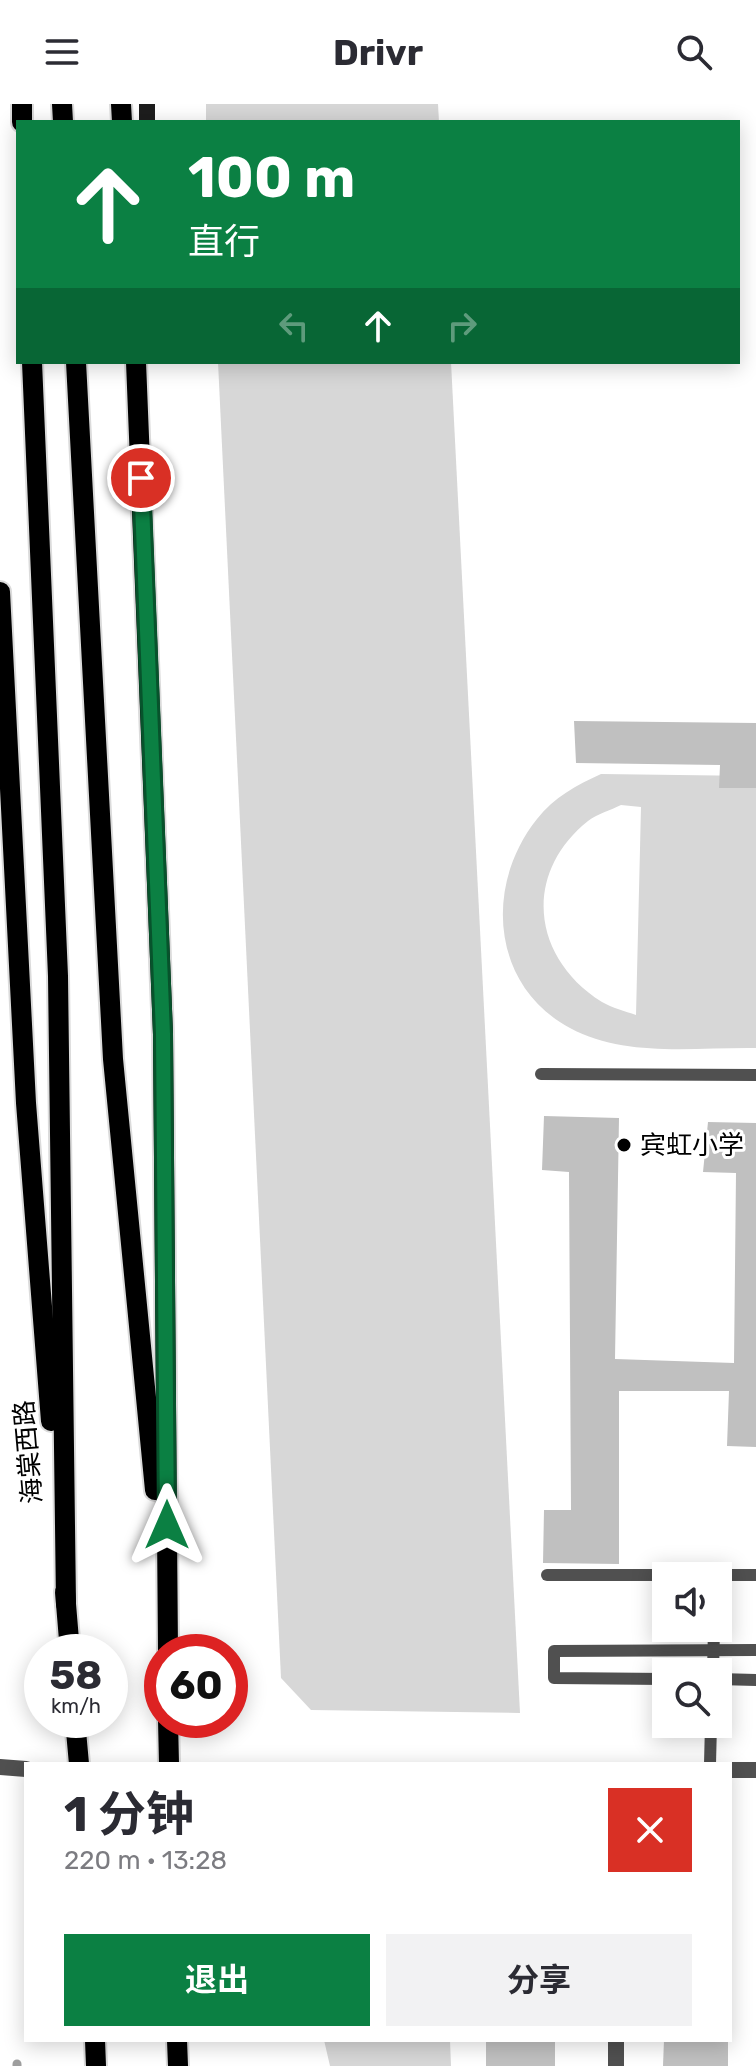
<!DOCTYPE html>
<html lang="zh">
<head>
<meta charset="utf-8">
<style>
	body { margin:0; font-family:Rubik,"Noto Sans SC",sans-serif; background:#f2f2f3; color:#2b2b33; height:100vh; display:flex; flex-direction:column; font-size:30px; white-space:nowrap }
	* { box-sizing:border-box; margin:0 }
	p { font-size:26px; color:#7c7c81 }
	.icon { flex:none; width:44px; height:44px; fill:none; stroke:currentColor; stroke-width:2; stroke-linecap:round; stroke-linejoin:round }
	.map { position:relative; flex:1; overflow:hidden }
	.drawer { position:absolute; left:24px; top:1658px; width:708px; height:280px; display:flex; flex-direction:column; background:#fff; border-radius:0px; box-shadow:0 4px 20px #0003 }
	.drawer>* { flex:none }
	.hud { position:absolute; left:16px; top:16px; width:724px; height:244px; border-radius:0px; box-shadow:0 4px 20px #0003; background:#0b8043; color:#fff; overflow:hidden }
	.fabs { position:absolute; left:652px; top:1458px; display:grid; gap:16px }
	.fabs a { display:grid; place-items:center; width:80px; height:80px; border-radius:0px; background:#fff; box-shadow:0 4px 20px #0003; font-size:40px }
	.speed { position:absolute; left:24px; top:1530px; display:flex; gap:16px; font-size:40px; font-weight:700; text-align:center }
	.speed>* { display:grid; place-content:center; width:104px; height:104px; border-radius:50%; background:#fff; box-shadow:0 4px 20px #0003; line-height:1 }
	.speed small { font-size:20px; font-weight:400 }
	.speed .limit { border:12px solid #d22; background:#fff; color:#111 }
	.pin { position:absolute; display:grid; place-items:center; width:68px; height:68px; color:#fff; margin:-34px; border:4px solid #fff; border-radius:50%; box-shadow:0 2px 8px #0007 }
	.me { position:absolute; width:88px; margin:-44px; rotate:0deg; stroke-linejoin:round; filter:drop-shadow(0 0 6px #0008) }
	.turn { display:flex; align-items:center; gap:28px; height:168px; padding:0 40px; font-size:36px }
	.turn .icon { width:104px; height:104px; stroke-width:2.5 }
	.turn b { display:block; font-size:56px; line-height:68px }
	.lanes { display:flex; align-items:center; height:76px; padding:0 40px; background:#0003; justify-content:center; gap:40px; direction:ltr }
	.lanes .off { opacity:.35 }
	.round { display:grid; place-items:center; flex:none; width:84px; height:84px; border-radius:0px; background:#f2f2f3 }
	.head { display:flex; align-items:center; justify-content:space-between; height:136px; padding:0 40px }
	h1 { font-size:48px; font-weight:700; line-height:60px }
	.primary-button { display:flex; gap:16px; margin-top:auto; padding:16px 40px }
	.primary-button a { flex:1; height:92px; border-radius:0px; background:#0b8043; color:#fff; font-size:32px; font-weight:700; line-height:92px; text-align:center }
	.primary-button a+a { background:#f2f2f3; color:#2b2b33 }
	header { display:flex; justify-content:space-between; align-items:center; height:104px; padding:0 40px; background:#fff; font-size:36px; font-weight:700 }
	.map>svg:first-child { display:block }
	.green { fill:#d7d7d7; fill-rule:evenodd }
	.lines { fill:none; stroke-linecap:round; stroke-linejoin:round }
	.stream { stroke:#9e9e9e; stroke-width:9 }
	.building { fill:#c0c0c0 }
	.primary-casing { stroke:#dbdbdb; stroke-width:24 }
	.service { stroke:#505050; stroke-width:12 }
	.minor { stroke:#505050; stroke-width:16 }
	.tertiary { stroke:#505050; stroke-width:16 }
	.secondary { stroke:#1d1d1d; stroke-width:16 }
	.primary { stroke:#000; stroke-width:20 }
	.route-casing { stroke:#07532c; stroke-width:20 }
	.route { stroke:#0b8043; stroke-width:14 }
	.poi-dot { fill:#000; stroke:#fff; stroke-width:3 }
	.labels { text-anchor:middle; stroke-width:6; stroke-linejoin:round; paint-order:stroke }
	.poi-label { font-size:26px; fill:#000; stroke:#fff; text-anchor:start }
	.street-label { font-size:26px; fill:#000; stroke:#fff }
</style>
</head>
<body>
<header><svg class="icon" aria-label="menu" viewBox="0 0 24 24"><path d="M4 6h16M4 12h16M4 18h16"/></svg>Drivr<svg class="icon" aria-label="search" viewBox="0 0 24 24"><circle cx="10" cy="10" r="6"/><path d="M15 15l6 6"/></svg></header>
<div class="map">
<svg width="756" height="1962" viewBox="0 0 756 1962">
	<rect width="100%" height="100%" fill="#fff"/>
	<g class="green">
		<path d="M206,0h232l1,18h-233z"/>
		<path d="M218,258h233l69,1351 -209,-3 -30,-32z"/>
		<path d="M601,670l155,2v272c-61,-1 -131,10 -186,-20 -79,-42 -86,-143 -33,-209 17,-22 40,-34 64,-45zM621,701l20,2 -5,208c-11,-4 -24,-7 -34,-13 -70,-44 -80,-128 -14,-181 9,-7 23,-11 33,-16z"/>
		<path d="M324,1936h126l1,26h-121z"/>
	</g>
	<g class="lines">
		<path class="stream" d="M17,1962v-2"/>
	</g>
	<g class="building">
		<path d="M574,617l182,2v65h-37l1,-23 -144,-2z"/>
		<path d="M544,1012l75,2 -4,241 119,4 2,-190 -33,-1 5,-50 48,1v324l-29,-1 2,-55h-110v173l-76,-1 1,-53h27l-2,-338 -27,-2z"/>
		<rect x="486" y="1936" width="69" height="26"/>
		<path d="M664,1936h64v26h-65z"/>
	</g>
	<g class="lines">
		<g class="primary-casing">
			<g id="primary">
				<path d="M22,0v18"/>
				<path d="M62,0l1,18"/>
				<path d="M121,0l1,18"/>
				<path d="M32,258l26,614 8,628"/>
				<path d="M76,258l37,697 42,431"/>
				<path d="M136,258l27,672 5,618"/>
				<path d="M0,488l26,511 25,318"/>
				<path d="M65,1488l5,60"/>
				<path d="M75,1616l4,44"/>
				<path d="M168,1616l1,44"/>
				<path d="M95,1936l1,26"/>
				<path d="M177,1936l1,26"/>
			</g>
		</g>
		<g class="service">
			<path d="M541,970l215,1"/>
			<path d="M547,1471h209"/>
			<path d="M713,1568l1,-44"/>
			<path d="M666,1575l-112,-1v-27l202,-1"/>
			<path d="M718,1575l38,1"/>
			<path d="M710,1660l1,-40"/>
		</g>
		<path class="minor" d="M616,1936v26"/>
		<g class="tertiary">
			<path d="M0,1663l26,2"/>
			<path d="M730,1666h26"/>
		</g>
		<path class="secondary" d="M147,0v18"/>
		<use href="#primary" class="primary"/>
	</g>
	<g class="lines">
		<g class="route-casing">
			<path id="route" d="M141,374l22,556 4,491"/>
		</g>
		<use href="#route" class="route"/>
	</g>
	<circle class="poi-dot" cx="624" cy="1041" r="8"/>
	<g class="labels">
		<g class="poi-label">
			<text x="640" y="1050">宾虹小学</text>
		</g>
		<g class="street-label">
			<text transform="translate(28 1348) rotate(-95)" y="9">海棠西路</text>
		</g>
	</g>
</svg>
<div class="fabs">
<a><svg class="icon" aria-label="sound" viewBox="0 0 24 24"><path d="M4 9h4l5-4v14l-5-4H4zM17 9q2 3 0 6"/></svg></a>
<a><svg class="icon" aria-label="search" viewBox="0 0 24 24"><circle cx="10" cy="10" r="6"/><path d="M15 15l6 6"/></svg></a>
</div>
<div class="speed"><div>58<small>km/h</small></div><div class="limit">60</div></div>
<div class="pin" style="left:141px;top:374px;background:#d93025"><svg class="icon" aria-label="arrive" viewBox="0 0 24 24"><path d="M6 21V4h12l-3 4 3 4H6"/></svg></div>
<svg class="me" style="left:167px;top:1421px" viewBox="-20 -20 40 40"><path d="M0-17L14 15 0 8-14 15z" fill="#0b8043" stroke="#fff" stroke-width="4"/></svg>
<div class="hud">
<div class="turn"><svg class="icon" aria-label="ahead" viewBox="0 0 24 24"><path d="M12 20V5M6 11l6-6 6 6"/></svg><div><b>100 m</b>直行</div></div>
<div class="lanes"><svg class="icon off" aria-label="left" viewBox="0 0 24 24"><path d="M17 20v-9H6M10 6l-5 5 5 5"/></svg><svg class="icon" aria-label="ahead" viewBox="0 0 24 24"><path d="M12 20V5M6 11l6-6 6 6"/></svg><svg class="icon off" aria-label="right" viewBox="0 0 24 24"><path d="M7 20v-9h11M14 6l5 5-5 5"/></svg></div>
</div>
<section class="drawer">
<div class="head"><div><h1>1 分钟</h1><p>220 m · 13:28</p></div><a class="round" style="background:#d93025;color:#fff"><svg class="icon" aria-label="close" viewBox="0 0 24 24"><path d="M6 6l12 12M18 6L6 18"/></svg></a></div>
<div class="primary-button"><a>退出</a><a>分享</a></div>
</section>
</div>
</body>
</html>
